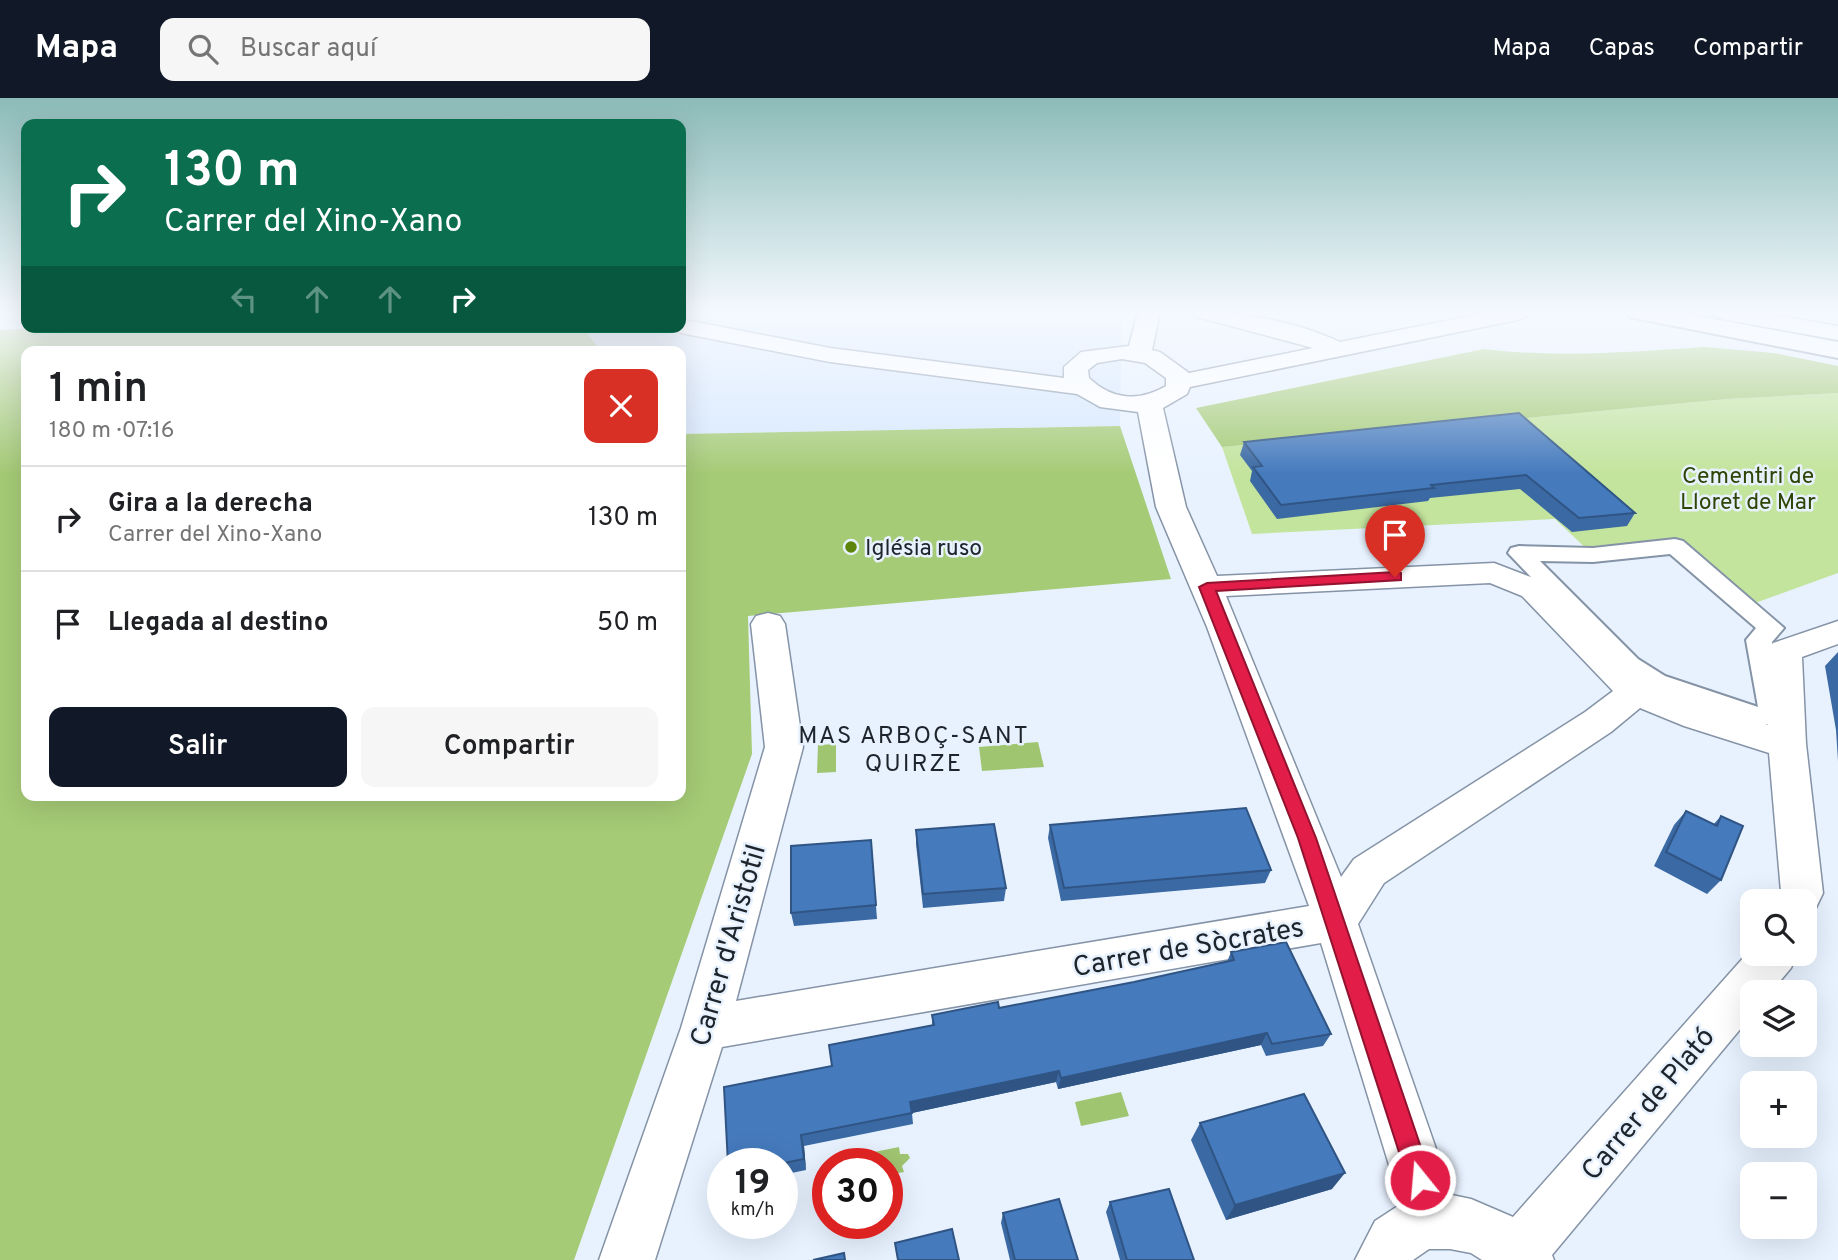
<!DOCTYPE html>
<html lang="es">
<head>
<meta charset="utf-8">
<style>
	body { margin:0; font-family:Overpass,sans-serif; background:#f6f6f6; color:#202124; height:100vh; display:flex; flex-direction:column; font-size:26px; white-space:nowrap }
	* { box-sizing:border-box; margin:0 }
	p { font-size:23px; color:#757577 }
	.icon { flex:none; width:38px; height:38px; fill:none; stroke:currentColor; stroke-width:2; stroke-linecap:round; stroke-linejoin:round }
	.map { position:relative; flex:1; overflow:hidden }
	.sheet { position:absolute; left:21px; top:248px; width:665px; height:455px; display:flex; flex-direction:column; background:#fff; border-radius:14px; box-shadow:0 7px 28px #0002 }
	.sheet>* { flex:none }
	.banner { position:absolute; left:21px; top:21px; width:665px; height:214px; border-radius:14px; box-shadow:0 7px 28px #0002; background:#0b6e4f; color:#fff; overflow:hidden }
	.fabs { position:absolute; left:1740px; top:791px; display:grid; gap:14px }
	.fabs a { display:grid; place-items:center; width:77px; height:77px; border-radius:14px; background:#fff; box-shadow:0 7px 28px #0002; font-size:35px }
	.speed { position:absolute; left:707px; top:1050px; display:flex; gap:14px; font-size:35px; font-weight:700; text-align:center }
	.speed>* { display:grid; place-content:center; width:91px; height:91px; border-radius:50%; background:#fff; box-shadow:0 7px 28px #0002; line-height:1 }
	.speed small { font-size:18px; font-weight:400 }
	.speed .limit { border:10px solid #d22; background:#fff; color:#111 }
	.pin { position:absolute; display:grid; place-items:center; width:60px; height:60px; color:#fff; margin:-72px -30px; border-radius:50% 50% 50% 0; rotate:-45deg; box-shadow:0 0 7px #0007 }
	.pin .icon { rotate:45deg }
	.me { position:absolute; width:77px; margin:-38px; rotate:343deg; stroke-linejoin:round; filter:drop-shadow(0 0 5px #0008) }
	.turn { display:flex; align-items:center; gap:24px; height:147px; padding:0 28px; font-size:32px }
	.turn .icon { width:91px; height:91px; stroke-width:2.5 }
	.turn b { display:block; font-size:49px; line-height:60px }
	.lanes { display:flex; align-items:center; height:66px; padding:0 28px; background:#0003; justify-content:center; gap:35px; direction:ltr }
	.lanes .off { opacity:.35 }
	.round { display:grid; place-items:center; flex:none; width:74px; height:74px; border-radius:14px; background:#f6f6f6 }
	.head { display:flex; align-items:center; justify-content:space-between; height:119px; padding:0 28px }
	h1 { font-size:42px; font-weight:600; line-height:52px }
	.cta { display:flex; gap:14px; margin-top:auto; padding:14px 28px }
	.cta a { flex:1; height:80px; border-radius:14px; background:#111827; color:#fff; font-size:28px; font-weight:600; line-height:80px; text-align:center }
	.cta a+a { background:#f6f6f6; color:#202124 }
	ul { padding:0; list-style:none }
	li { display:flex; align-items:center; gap:21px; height:105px; padding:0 28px; border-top:2px solid #e0e0e0 }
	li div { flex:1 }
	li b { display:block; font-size:26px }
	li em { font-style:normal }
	header { display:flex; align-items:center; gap:42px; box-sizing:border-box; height:98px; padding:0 35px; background:#111827; color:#fff }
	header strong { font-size:33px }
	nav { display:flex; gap:38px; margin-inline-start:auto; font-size:24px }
	.search { width:490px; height:63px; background:#f6f6f6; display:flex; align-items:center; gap:18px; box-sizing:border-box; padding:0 24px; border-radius:14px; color:#757577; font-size:26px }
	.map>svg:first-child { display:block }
	.built { fill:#d7e8fe }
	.green { fill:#c3e49d }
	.forest { fill:#a5cb76 }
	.water { fill:#a0c571 }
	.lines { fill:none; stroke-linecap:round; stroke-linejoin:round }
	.pedestrian-casing { stroke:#8493a6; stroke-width:4 }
	.minor-casing { stroke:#8493a6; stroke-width:3 }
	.secondary-casing { stroke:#8493a6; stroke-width:4 }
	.pedestrian { fill:#fff; fill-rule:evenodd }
	.minor { fill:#fff; fill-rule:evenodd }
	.secondary { fill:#fff; fill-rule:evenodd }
	.wall { fill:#3b69a3 }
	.shaded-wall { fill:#305584 }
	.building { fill:#457abd; stroke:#305584; stroke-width:2 }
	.route { fill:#e11d48; stroke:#92132f; stroke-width:2 }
	.poi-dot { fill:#5c850c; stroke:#e8f2ff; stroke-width:2.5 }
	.labels { text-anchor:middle; stroke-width:5; stroke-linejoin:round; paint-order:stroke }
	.park-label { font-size:23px; fill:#2e4505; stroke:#e8f2ff }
	.poi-label { font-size:23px; fill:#1e242b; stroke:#e8f2ff; text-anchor:start }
	.neighbourhood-label { font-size:24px; letter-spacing:2px; fill:#1e242b; stroke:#e8f2ff }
	.near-street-label { font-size:28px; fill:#1e242b; stroke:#e8f2ff }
</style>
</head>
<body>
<header>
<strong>Mapa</strong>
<div class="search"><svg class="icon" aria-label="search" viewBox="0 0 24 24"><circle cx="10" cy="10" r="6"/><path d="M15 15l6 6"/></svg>Buscar aquí</div>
<nav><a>Mapa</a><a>Capas</a><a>Compartir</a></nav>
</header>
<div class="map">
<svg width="1838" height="1162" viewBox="0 0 1838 1162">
	<rect width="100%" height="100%" fill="#e8f2ff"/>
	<path class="built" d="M681,214h441l-2,114 -439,8v-82h-79l-20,-25h99z"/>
	<path class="green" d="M1838,295v180l-91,33 -72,-60 -82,9 -38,-36 -303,15 -30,-87 505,-48z"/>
	<g class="forest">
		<path d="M63,229h519l20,25h-576v444h655v-362l439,-8 51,153 -423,37 4,138 -178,506h-574v-930z"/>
		<path d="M1704,249l70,6 64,13v27l-111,6 -505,48 -26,-39 288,-59c73,9 147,3 220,-2z"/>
	</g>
	<g class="water">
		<path d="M1038,644l6,25 -62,4 -3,-24z"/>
		<path d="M836,646v28l-19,1 1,-28z"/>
		<path d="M1121,994l8,24 -48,10 -6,-24z"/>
		<path d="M899,1049l1,7h8l2,4 -8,8 2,6 -17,3v-11h-37l-1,-7z"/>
	</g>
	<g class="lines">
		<g class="pedestrian-casing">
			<path id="pedestrian" d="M1675,441l8,2 101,87 -12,14 14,70 -13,12 -25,2 -101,-36 -27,-19 -112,-118 3,-5 8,-2 74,2zM1670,456l86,74 -10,12 12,67 -93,-31 -27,-17 -98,-98 53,1z"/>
		</g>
		<g class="minor-casing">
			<g id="minor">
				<path d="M1138,214h22l-8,38 8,2 29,21 124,-25 -116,-31 -3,-5c49,0 101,9 146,30l150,-30h43l-11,7 -332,68 -3,7 -24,14 23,99 31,69 277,-13 50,19 105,101 59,24 60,18v-74l5,-8 65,-22v23l-36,13 4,87 17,149 -10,21 -9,3v-16h-27l4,-9 -12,-139 -85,-27 -44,-18 -29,24 -227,151 -26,41 94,271 19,4 42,18 239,-269v6h45l-6,14 -20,24h-19v23l-200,240 2,5h-72l-11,-7 -21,-4h-21l-16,11h-58l20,-39 26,-17 -80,-261 -599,104 -67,213h-56l82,-232 84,-281 -14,-123 5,-8 12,-3 12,3 5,8 18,123 -67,254 573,-95 -102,-279 -51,-120 -18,-95 -38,-5 -23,-13 -247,-32 -149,-29 -11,-6h11v-8l149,29 234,30v-11l17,-15 48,-6zM1122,261l23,4 21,15v8c-27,16 -54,14 -77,-8l-1,-8 9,-7zM1490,485l32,13 91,95 -28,21 -231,147 -13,18 -115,-281z"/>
				<path d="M1711,214h47l80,14v14l-116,-21z"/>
			</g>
		</g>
		<g class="secondary-casing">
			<path id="secondary" d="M1627,214h50l161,30v16l-199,-39 -9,-2z"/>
		</g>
		<use href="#pedestrian" class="pedestrian"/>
		<use href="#minor" class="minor"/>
		<use href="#secondary" class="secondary"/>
	</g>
	<g class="wall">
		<path d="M1519,315l116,100 -8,13 -55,6 -52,-43 -90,9 -2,3 -151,18 -27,-38 2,-10 -12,-16 4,-13z"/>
		<path d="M1838,554v109l-2,-31 -11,-64z"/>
		<path d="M1686,713l27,14 8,-9v64l-14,14 -53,-28 20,-41z"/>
		<path d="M1050,727l221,45 -6,13 -204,18 -13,-63z"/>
		<path d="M916,732l90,58 -2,13 -81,7 -7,-64z"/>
		<path d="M871,742l6,79 -83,7 -3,-13z"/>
		<path d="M1231,854l100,82 -8,12 -57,10 -5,-11 -203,44 -2,-7 -144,31 1,11 -109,22 2,24 -24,5v-11h-54l104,-98 100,-40v-11l67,-7 135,-26 93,-20z"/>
		<path d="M1200,1025l132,66 -106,31 -35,-80z"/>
		<path d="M1110,1104l84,58h-74l-14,-48z"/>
		<path d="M1003,1115l75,47h-68l-9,-37z"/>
	</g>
	<g class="shaded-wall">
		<path d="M1267,935l-6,12 -203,44 3,-11z"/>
		<path d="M1059,973l-3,11 -144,31 -2,-11z"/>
		<path d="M801,1037l3,11 2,24 -2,-11z"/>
		<path d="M1345,1075l-13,16 -106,31 9,-15z"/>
	</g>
	<g class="building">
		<path d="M1519,315l116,100 -56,5 -53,-43 -95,10 3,3 -153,17 -28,-38 9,-1 -18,-24z"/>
		<path d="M1246,710l25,62 -207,18 -14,-63z"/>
		<path d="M1686,713l31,15 4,-10 22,10 -22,54 -55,-28z"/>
		<path d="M994,726l12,64 -83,6 -7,-64z"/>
		<path d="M871,742l5,65 -85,8v-67z"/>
		<path d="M1286,844l45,92 -59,10 -5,-11 -206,45 -2,-7 -149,31 2,11 -111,22 3,24 -25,5h-51l-4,-77 108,-21 -3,-21 105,-20 -2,-10 66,-13 1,6 135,-26 100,-22 -3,-8z"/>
		<path d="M1304,996l41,79 -110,32 -35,-82z"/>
		<path d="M1169,1091l25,71h-67l-17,-58z"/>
		<path d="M1059,1101l19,61h-63l-12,-47z"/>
		<path d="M952,1131l7,31h-61l-3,-17z"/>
		<path d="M844,1155l1,7h-32z"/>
	</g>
	<linearGradient id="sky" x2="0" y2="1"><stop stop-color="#8bbbb8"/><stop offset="0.57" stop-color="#f5f9ff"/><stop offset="1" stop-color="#f5f9ff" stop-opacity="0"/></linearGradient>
	<rect width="1838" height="376" fill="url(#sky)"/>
	<path class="route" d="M1395,474l6,1v7l-185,11 100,247 116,342 -3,8 -9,4 -8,-4 -4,-8 -110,-342 -99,-251 8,-4z"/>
	<circle class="poi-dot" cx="851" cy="449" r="7"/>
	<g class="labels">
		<g class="park-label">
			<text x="1748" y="385">Cementiri de<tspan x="1748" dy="26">Lloret de Mar</tspan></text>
		</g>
		<g class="poi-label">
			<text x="865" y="457">Iglésia ruso</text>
		</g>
		<g class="neighbourhood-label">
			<text x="914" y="645">MAS ARBOÇ-SANT<tspan x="914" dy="28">QUIRZE</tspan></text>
		</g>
		<g class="near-street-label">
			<text transform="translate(727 847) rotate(-74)" y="10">Carrer d'Aristotil</text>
			<text transform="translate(1188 848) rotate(-10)" y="10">Carrer de Sòcrates</text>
			<text transform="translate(1647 1005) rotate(-50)" y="10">Carrer de Plató</text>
		</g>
	</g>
</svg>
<div class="fabs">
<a><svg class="icon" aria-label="search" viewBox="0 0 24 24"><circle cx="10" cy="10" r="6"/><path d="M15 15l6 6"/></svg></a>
<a><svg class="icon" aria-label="layers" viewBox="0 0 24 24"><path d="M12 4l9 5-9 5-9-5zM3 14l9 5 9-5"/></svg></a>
<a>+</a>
<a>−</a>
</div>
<div class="speed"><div>19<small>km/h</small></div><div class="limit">30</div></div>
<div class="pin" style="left:1395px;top:479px;background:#d93025"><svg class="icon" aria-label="arrive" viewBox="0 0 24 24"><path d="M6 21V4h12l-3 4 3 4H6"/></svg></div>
<svg class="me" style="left:1420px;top:1082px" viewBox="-20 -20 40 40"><circle r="17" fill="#e11d48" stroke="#fff" stroke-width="3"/><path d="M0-11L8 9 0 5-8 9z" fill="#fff"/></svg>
<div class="banner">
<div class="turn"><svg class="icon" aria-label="right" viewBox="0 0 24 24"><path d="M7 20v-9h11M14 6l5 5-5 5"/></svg><div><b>130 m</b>Carrer del Xino-Xano</div></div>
<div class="lanes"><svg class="icon off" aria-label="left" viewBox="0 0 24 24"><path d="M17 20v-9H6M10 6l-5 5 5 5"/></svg><svg class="icon off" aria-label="ahead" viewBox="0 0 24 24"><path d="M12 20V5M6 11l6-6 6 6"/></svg><svg class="icon off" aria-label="ahead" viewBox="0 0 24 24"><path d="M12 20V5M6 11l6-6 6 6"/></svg><svg class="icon" aria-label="right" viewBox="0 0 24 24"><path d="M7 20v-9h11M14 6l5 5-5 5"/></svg></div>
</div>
<section class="sheet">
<div class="head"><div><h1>1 min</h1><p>180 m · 07:16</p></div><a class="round" style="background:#d93025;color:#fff"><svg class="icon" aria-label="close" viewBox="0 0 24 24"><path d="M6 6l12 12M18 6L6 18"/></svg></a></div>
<ul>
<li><svg class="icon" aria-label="right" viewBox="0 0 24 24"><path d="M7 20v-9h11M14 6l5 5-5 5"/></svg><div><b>Gira a la derecha</b><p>Carrer del Xino-Xano</p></div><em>130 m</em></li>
<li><svg class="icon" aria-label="arrive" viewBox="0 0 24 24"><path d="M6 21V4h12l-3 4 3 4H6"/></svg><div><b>Llegada al destino</b></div><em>50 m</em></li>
</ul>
<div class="cta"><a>Salir</a><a>Compartir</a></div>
</section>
</div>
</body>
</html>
